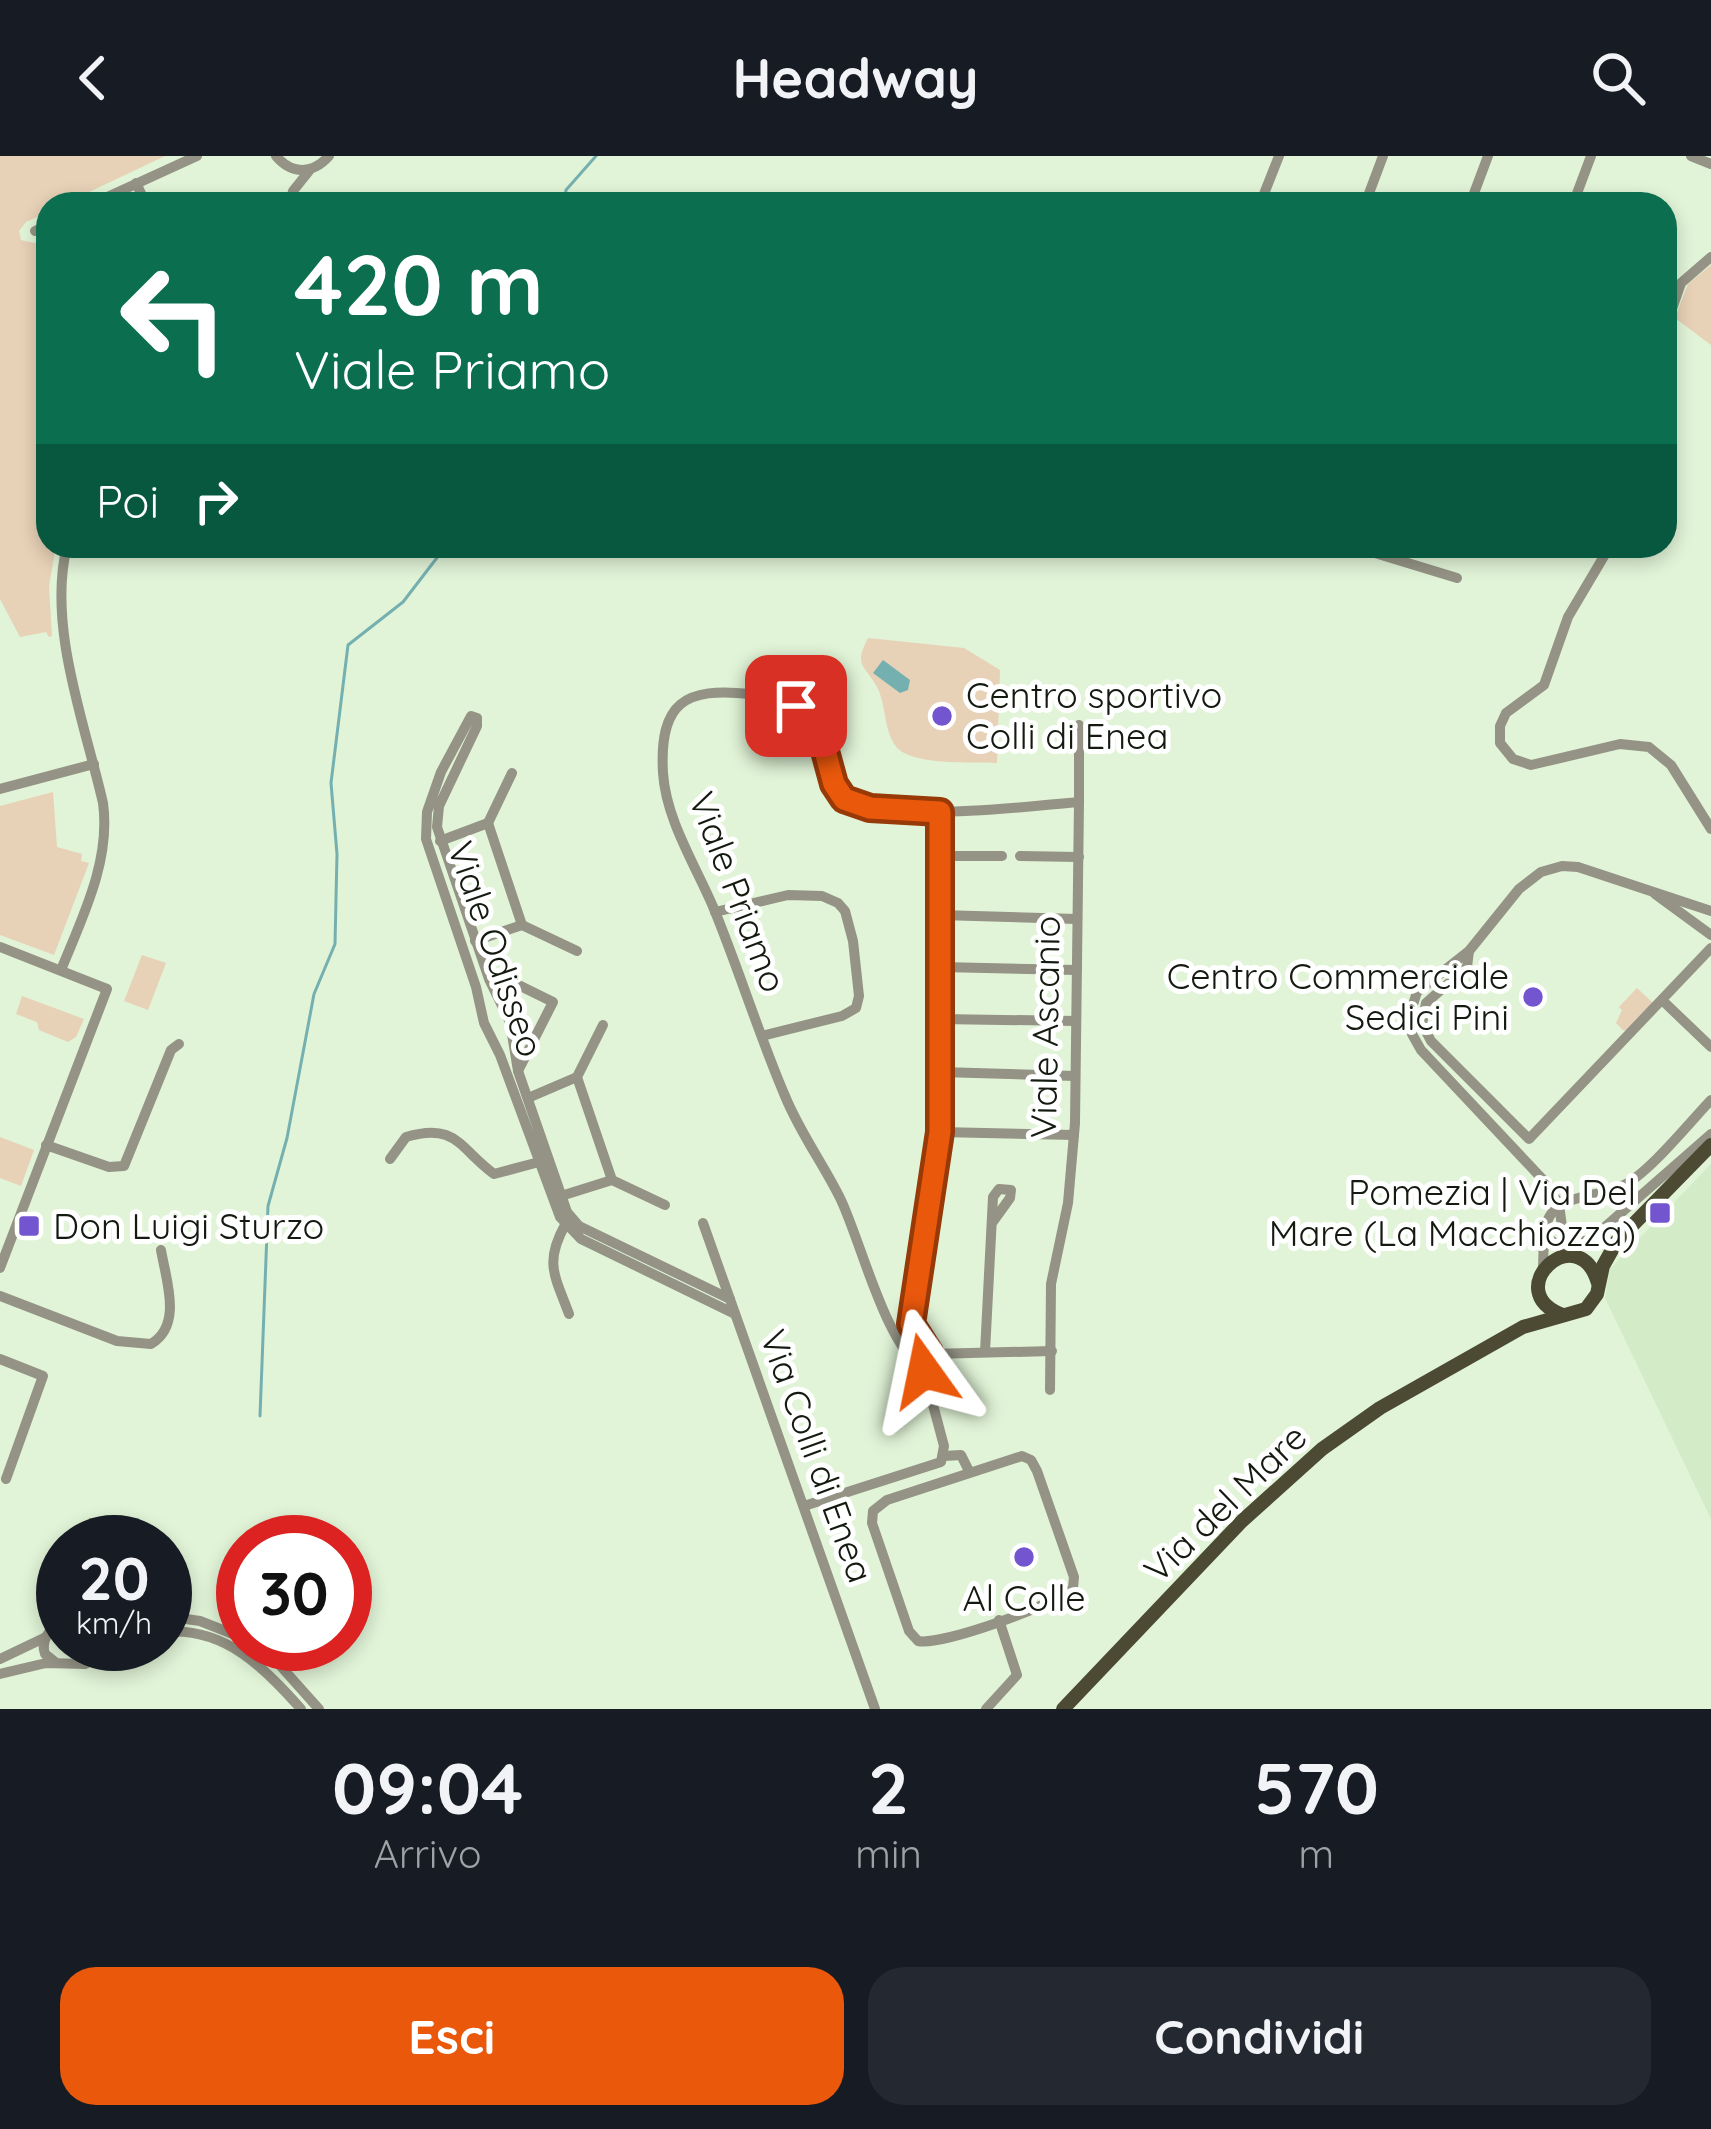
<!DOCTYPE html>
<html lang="it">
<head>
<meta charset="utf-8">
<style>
	body { margin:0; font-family:Quicksand,sans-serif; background:#242831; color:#f1f3f6; height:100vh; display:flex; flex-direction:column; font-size:45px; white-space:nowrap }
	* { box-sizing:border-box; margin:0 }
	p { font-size:39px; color:#9ea1a6 }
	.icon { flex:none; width:66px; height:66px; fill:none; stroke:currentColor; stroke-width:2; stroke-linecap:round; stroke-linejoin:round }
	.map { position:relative; height:1553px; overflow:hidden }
	.drawer { display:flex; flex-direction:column; background:#171b24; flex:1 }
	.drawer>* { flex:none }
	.top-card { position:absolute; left:36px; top:36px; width:1641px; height:366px; border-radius:36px; box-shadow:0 6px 18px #0003; background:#0b6e4f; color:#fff; overflow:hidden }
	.speed { position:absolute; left:36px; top:1359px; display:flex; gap:24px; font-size:60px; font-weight:700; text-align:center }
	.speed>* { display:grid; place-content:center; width:156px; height:156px; border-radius:50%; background:#171b24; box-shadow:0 6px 18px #0003; line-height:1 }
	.speed small { font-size:30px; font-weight:400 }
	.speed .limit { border:18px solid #d22; background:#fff; color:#111 }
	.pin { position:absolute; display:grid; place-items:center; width:102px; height:102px; color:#fff; margin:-51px; border-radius:24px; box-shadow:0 6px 18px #0006 }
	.me { position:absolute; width:132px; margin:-66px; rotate:348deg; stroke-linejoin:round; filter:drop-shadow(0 0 9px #0008) }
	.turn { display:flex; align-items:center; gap:42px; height:252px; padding:0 60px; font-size:54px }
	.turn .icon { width:156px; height:156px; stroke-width:2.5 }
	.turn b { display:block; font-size:84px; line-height:102px }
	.then { display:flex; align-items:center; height:114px; padding:0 60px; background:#0003; gap:24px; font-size:45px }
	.eta { display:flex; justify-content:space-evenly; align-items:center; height:204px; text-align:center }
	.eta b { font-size:72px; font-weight:800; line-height:84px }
	.button { display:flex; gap:24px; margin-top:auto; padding:24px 60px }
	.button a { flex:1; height:138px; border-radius:36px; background:#ea580c; color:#fff; font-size:48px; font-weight:800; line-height:138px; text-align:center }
	.button a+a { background:#242831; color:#f1f3f6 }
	header { display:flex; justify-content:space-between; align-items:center; height:156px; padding:0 60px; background:#171b24; font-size:54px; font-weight:800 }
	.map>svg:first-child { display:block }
	.built { fill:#d3ebc7 }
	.green { fill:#e7d1b7 }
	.water { fill:#75b0b1 }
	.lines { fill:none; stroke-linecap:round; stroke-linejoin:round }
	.stream { stroke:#75b0b1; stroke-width:3 }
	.minor { stroke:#949385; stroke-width:10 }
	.major { stroke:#4c4a33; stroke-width:14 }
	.route-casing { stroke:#983908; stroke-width:30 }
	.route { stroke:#ea580c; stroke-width:21 }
	.poi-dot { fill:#7355cf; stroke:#fff; stroke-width:4.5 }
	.labels { text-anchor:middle; stroke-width:10; stroke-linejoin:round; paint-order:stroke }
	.poi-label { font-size:36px; fill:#141a10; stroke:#fff; text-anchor:start }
	.street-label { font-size:36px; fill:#141a10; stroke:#fff }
</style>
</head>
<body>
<header><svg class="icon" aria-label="back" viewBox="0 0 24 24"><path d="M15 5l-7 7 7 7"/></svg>Headway<svg class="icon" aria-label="search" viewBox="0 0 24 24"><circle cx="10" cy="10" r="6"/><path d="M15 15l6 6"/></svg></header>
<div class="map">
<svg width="1711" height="1553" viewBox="0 0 1711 1553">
	<rect width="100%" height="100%" fill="#e1f4d7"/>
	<path class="built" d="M1711,1008v355l-106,-221 5,-29z"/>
	<g class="green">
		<path d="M0,0h165l-101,48h-16v8l-22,10 -7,9 2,9 14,3 13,-5v308h8l-7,40 3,50 -3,1 -3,-5 -26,5 -20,-38z"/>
		<path d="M1711,109v80l-36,-27 13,-34z"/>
		<path d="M868,482l96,10 36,22 -3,93c-24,-1 -89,3 -102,-18 -11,-16 -9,-39 -17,-56 -13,-25 -25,-22 -10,-51z"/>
		<path d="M53,636l4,55 25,7 -1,7 8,2 -35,92 -54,-20v-129z"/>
		<path d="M142,799l24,8 -18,47 -24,-9z"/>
		<path d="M1637,832l17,16 -26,27 -5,-1 -7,-7 6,-13 -3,-3z"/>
		<path d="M22,840l62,23 -8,18 -8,5 -29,-12 -2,-8 -21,-8z"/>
		<path d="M0,981l34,13 -13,36 -21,-8z"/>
	</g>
	<path class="water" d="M883,504l27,20 -2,10 -8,3 -27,-20z"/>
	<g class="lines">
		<g class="stream">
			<path d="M564,48l2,-14 30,-34"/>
			<path d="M260,1260l8,-210 19,-68 27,-144 21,-50 2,-90 -6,-71 17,-138 55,-43 43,-56"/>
		</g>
		<g class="minor">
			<path d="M276,0c16,19 37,18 53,0"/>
			<path d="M1691,0l20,8"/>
			<path d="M136,27l10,21"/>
			<path d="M92,48l105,-48"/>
			<path d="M290,48l3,-13 16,-20"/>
			<path d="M1260,48l19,-48"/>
			<path d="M1365,48l18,-48"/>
			<path d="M1470,48l18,-48"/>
			<path d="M1573,48l18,-48"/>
			<path d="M35,75l13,-6"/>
			<path d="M1665,173l16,-46 30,-26"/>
			<path d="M1352,390l105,32"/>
			<path d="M1610,390l-42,71 -24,68 -38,28 -6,13v17l13,16 18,6 89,-21 29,3 22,18 40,64"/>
			<path d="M1220,394l2,-4"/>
			<path d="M0,633l94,-25"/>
			<path d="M1079,646v-77"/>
			<path d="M488,667l34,102"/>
			<path d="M440,685l48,-18 24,-50"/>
			<path d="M940,700h62"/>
			<path d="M1020,700l59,1"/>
			<path d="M1655,738l56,41"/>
			<path d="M1711,755l-133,-44 -16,-1 -21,6 -22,17 -50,62 -52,41 -8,25 3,17 9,16 126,134 12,20 3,23 6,9 12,6 10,-2 121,-106"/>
			<path d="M715,756l73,-17 34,1 16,7 7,8 8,30 6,55 -3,12 -14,8 -80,20"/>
			<path d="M940,759l137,4"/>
			<path d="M475,785l47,-16 55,26"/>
			<path d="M0,791l107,42 -107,279"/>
			<path d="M1469,795l-2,16 -41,36 -4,21 9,17 98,98 182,-191"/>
			<path d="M941,811l136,3"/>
			<path d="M486,813l67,33 -35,69"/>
			<path d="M61,814c21,-52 50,-109 42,-167 -18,-79 -56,-177 -36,-257"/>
			<path d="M1662,844l49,47"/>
			<path d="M940,863l136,2"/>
			<path d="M603,869l-26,52 35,103"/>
			<path d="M941,916l134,4"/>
			<path d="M528,942l49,-21"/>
			<path d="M940,976l134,3"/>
			<path d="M46,989l63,22 15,-1 47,-116 8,-6"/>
			<path d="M390,1003l16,-22c50,-15 53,11 88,37l45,-12"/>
			<path d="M561,1040l51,-16 53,25"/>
			<path d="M703,1067l172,486"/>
			<path d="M565,1069c-21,38 -10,51 4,89"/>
			<path d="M1544,1078c5,-44 49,-33 80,-49 25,-12 66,-63 87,-85"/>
			<path d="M1543,1113l1,-35 25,22"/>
			<path d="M0,1140l117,45 34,3c32,-19 15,-64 10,-94"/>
			<path d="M730,1143l-151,-73 -12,-14 -49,-141 -8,-49 -21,-43 -52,-152 2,-21 38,-80v-8l-6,-2 -30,56 -14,40 -1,27 50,148 8,36 16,32 60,162 21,22 154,75"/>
			<path d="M911,1168l29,-192v-320"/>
			<path d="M911,1168l18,33"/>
			<path d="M985,1196l8,-155 6,-8 12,1 -1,8 -18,25"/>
			<path d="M930,1198l122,-3"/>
			<path d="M0,1203l43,17 -37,103"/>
			<path d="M924,1215c-39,-28 -62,-126 -83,-171 -17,-35 -41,-67 -56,-104 -26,-61 -46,-126 -71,-187 -18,-43 -48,-89 -51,-136 -4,-71 22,-86 87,-79 15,2 31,2 44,11 31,23 28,56 44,87 36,35 188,14 241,10l-4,321 -7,80 -17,81 -1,106"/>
			<path d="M944,1300l17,-1 8,16"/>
			<path d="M1022,1300l9,4 6,11 37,106 -1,11c-18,17 -132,58 -155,53l-9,-10 -37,-108 1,-12 14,-11z"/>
			<path d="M804,1350l137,-44 3,-16 -20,-75"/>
			<path d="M165,1460l35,5 43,17"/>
			<path d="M165,1476c60,-5 100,36 136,77"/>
			<path d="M253,1488l24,18 42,47"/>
			<path d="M0,1503l44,-21"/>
			<path d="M55,1506l-10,-8c-5,-15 5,-25 18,-32"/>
			<path d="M0,1518l46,-11 39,1 41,-20"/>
			<path d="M986,1553l31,-34 -18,-55"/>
		</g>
		<g class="major">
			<path d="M1563,1159c-65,-24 15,-99 35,-32"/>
			<path d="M1063,1553l179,-188 80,-72 58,-41 143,-81 63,-18 11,-15 6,-28 14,-25 94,-96"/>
		</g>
	</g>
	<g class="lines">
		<g class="route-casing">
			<path id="route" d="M796,550l26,34 12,44 10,15 26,9 70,4v320l-29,192 19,30 -6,17"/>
		</g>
		<use href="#route" class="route"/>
	</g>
	<g class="poi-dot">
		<circle cx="942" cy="560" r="12"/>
		<circle cx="1533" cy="841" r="12"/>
		<rect x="1648" y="1045" width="24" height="24" rx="6"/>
		<rect x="17" y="1058" width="24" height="24" rx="6"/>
		<circle cx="1024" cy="1401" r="12"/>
	</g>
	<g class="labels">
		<g class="poi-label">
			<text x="966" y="552">Centro sportivo<tspan x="966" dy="41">Colli di Enea</tspan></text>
			<text x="1509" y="833" text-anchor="end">Centro Commerciale<tspan x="1509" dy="41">Sedici Pini</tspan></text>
			<text x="1636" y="1049" text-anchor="end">Pomezia | Via Del<tspan x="1636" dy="41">Mare (La Macchiozza)</tspan></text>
			<text x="53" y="1083">Don Luigi Sturzo</text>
			<text x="1024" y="1455" text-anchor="middle">Al Colle</text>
		</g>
		<g class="street-label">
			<text transform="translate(738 736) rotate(69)" y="13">Viale Priamo</text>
			<text transform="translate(496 793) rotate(71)" y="13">Viale Odisseo</text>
			<text transform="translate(1045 871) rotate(-89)" y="13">Viale Ascanio</text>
			<text transform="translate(817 1300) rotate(70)" y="13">Via Colli di Enea</text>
			<text transform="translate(1225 1347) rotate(-44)" y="13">Via del Mare</text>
		</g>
	</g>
</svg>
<div class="speed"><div>20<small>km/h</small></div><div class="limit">30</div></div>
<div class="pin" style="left:796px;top:550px;background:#d93025"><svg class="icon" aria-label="arrive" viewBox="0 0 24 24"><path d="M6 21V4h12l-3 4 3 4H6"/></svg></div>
<svg class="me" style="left:924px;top:1215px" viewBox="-20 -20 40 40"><path d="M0-17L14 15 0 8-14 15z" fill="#ea580c" stroke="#fff" stroke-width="4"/></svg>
<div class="top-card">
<div class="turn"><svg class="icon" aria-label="left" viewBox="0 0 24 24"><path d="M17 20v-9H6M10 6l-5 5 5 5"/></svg><div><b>420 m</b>Viale Priamo</div></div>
<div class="then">Poi<svg class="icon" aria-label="right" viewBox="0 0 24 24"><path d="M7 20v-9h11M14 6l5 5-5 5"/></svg></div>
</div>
</div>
<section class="drawer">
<div class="eta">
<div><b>09:04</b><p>Arrivo</p></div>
<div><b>2</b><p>min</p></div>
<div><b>570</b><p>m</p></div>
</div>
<div class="button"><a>Esci</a><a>Condividi</a></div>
</section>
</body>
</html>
